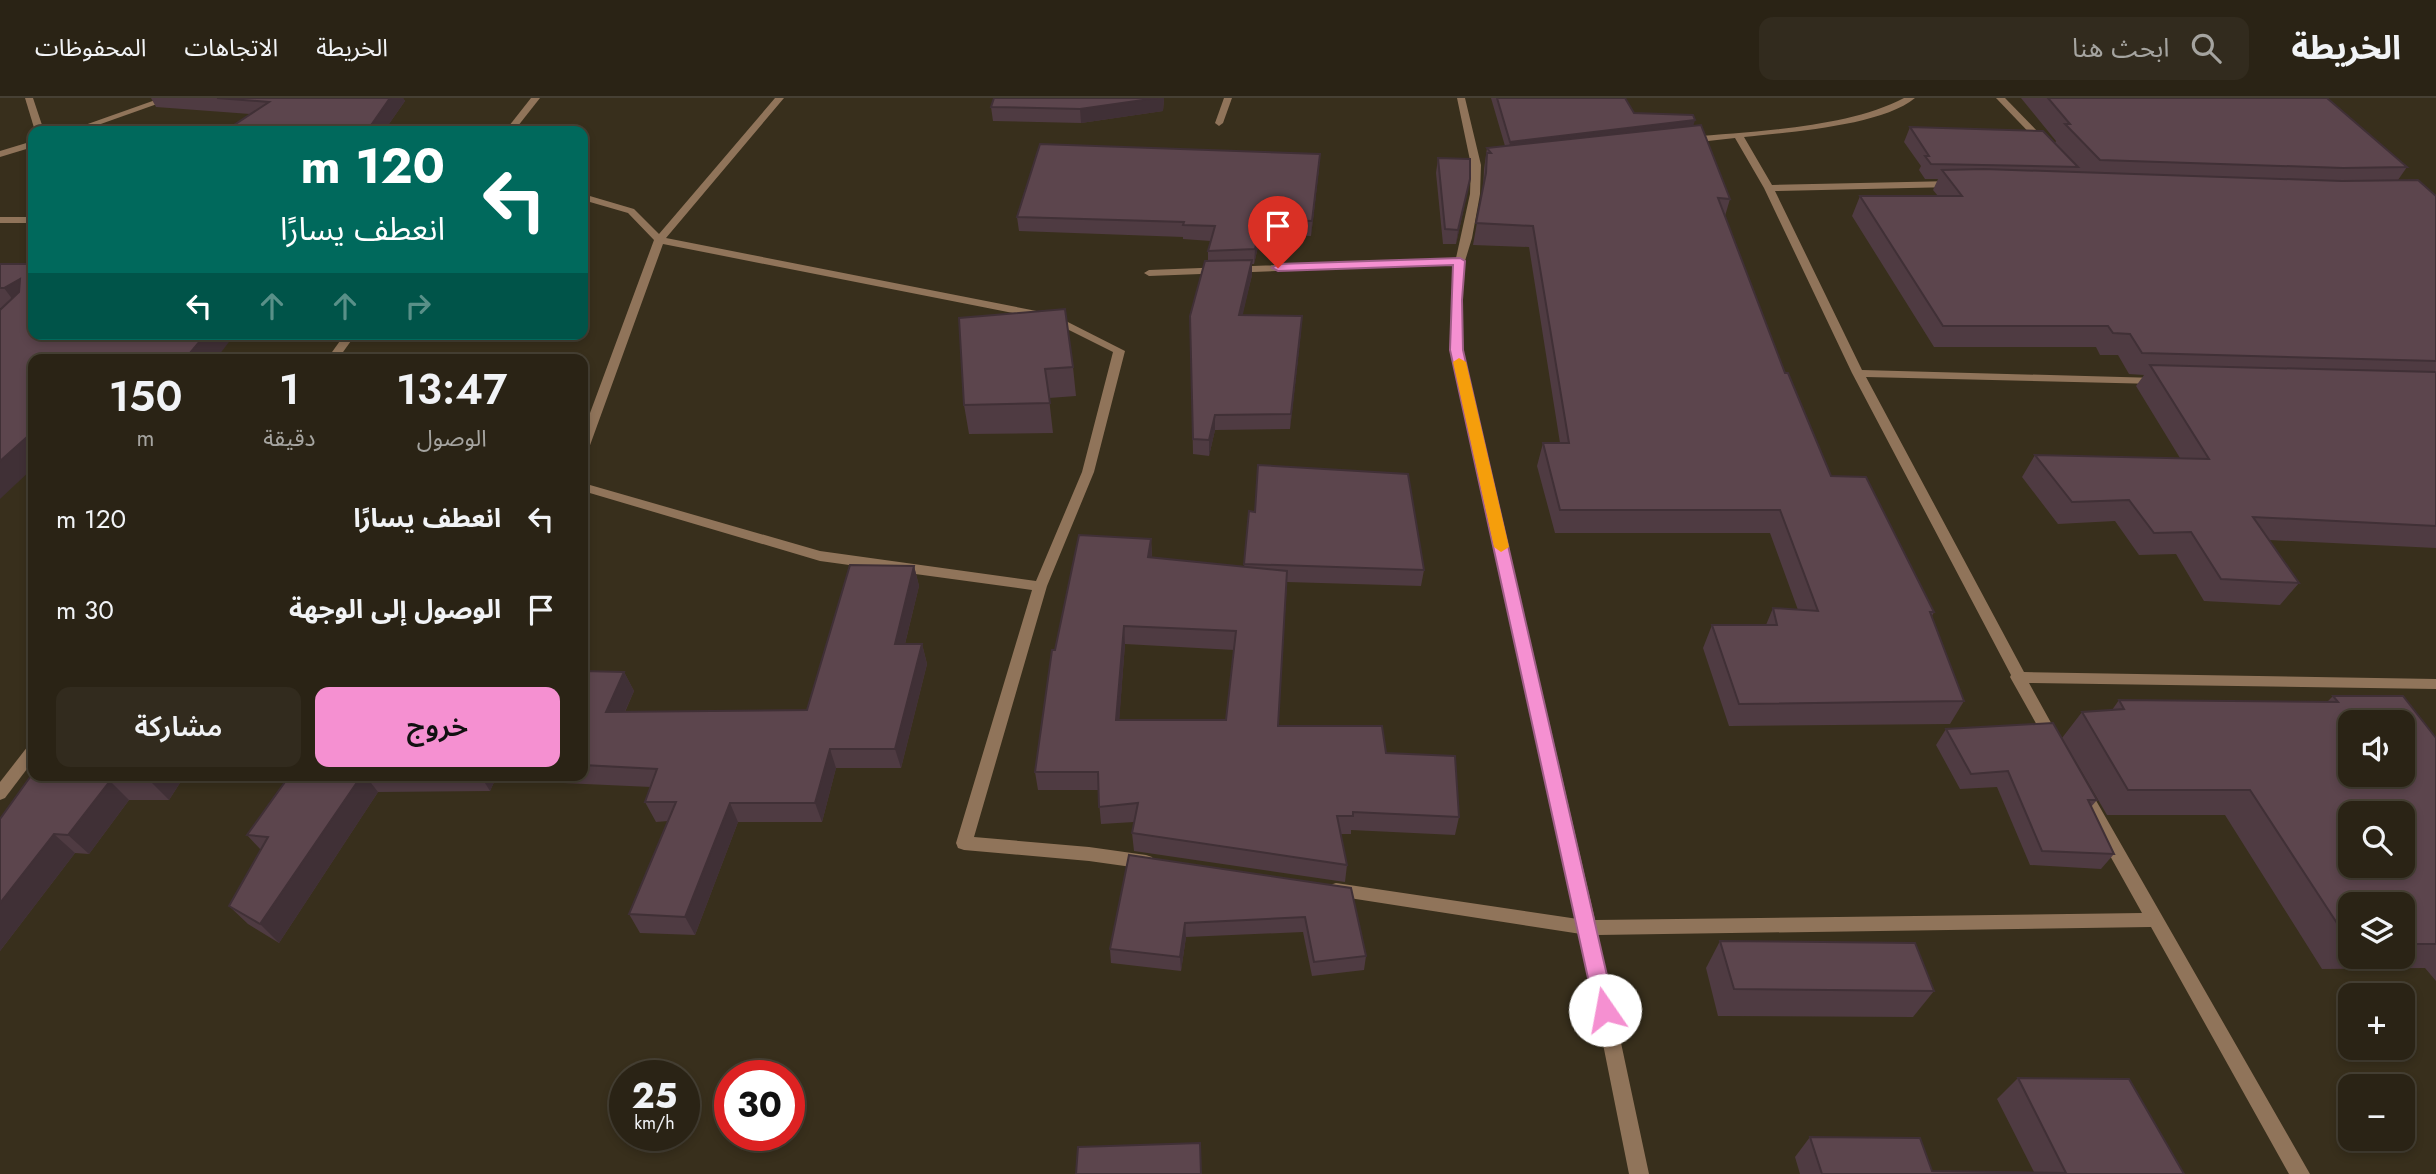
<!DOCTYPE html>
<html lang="ar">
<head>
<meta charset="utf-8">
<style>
	body { margin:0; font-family:Jost,"Noto Sans Arabic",sans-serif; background:#322b1e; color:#f1f3f6; direction:rtl; height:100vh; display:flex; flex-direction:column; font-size:26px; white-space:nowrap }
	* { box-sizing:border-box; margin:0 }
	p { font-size:23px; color:#a5a4a0 }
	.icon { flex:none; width:38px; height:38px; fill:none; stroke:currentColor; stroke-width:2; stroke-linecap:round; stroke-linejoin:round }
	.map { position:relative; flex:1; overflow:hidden; direction:ltr }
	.details { position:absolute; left:28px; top:256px; width:560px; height:427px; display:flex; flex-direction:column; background:#2a2315; border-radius:14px; box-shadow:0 4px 10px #0003,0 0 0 2px #464034; direction:rtl }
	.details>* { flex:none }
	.guide { position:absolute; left:28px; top:28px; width:560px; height:214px; border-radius:14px; box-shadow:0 4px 10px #0003,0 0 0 2px #464034; direction:rtl; background:#00695c; color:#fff; overflow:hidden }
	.controls { position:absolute; left:2338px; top:612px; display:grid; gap:14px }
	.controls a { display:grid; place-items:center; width:77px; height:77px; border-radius:14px; background:#2a2315; box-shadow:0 4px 10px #0003,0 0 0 2px #464034; font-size:35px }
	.speed { position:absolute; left:609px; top:962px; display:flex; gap:14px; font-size:35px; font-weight:700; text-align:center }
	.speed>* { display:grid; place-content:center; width:91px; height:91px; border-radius:50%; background:#2a2315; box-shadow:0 4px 10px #0003,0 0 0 2px #464034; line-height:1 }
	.speed small { font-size:18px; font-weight:400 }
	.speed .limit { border:10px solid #d22; background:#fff; color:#111 }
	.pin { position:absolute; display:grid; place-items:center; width:60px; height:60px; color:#fff; margin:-72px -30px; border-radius:50% 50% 50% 0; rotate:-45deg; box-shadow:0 0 7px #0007 }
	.pin .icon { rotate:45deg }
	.me { position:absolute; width:77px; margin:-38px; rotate:348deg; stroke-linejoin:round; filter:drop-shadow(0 0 5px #0008) }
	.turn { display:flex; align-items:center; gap:24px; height:147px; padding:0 28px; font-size:32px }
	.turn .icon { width:91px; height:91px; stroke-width:2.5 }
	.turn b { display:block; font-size:49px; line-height:60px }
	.lanes { display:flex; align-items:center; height:66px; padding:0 28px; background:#0003; justify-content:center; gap:35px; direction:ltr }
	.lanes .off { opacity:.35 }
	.eta { display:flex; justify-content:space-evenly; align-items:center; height:119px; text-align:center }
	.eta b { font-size:42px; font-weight:600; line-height:49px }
	.cta { display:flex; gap:14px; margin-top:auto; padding:14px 28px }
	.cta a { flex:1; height:80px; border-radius:14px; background:#f590d1; color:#111; font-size:28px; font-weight:600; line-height:80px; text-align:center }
	.cta a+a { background:#322b1e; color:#f1f3f6 }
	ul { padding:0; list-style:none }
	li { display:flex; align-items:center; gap:21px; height:91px; padding:0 28px }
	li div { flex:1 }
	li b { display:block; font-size:26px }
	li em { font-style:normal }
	header { display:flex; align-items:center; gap:42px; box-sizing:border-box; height:98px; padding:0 35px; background:#2a2315; border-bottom:2px solid #464034 }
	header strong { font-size:33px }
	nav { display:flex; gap:38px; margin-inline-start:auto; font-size:24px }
	.search { width:490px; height:63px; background:#322b1e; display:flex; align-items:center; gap:18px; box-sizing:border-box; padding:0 24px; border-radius:14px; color:#a5a4a0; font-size:26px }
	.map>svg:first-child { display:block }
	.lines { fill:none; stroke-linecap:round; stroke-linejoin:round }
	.minor { fill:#90745a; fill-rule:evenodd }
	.wall { fill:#4f3b42; fill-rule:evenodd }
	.shaded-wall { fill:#403036 }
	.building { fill:#5c454d; stroke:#403036; stroke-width:2; fill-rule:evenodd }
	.route { fill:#f590d1; stroke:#9f5e88; stroke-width:2 }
	.slow { fill:#f59e0b }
</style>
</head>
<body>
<header>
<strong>الخريطة</strong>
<div class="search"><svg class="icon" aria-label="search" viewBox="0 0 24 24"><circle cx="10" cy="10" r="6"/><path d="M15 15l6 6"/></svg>ابحث هنا</div>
<nav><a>الخريطة</a><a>الاتجاهات</a><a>المحفوظات</a></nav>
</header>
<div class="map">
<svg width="2436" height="1076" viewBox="0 0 2436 1076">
	<rect width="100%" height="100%" fill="#382f1c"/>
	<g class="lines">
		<g class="minor">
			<path d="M25,0h8l11,33h-9z"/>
			<path d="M161,0h13l-93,33h-13z"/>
			<path d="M531,0h9l-26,33h-9z"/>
			<path d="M775,0h9l-118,140 386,76 73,37 -31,121 -47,114 -73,251 115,10 57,8 6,2 2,5 -2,5 -6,2 -57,-8 -125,-11 -6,-2 -2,-5 76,-253 -212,-29 -237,-70v-8l237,68 216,30 46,-109 31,-120 -64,-32 -386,-76 -74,204 -6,4v-20l71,-192 -26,-27 -45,-13v-6l51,15 25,25z"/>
			<path d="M1224,0h8l-9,25 -4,3 -4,-3z"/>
			<path d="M1457,0h8l16,67 -1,29 -8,44 -7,23 -4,39 2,50 132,570 547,-7 -62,-111 2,-5 6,-1 6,1 216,377h-21l-138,-247 -553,8 51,239h-20l-48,-240 -251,-39 -2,-5 2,-5 6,-2 242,36 -127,-569v-50l3,-36 -305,12 -5,-3 5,-3 307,-12 14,-64 1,-29z"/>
			<path d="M1904,0h11c-34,28 -126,34 -171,39l28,48 181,-4 5,3 -5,3 -178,4 87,179 295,8 6,3 -6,3 -291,-7 158,295 412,7v10l-407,-6 31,56 -3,4h-10l-37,-66 1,-2 -159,-302 -88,-185 -29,-50 -45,5 -5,-3 5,-3c65,-6 157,-9 214,-39z"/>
			<path d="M1996,0h9l41,42v4h-6z"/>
			<path d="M33,43v6l-33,10v-6z"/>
			<rect x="0" y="119" width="33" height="6"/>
			<path d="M345,236h11l-18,25h-11z"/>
			<path d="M33,646v17l-28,37 -5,2v-18l28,-36z"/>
		</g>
	</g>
	<g class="wall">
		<path d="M151,0h252l2,3 -21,30h-155l-1,-2 22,-15 -94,-7z"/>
		<path d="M994,0h170l-1,13 -82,12 -88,-2 -2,-14z"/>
		<path d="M1491,0h134l9,15 59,12 37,74 -5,17 60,157 46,103 103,136 -2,4 32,85 -14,23 -221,2 -26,-78 9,-23h54l7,-17 25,2 -28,-77h-215l-18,-67 6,-23h17l-31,-196 -56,-2 10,-56 1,-20 3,-21 18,-2z"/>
		<path d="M2021,0h306l80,69 -9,13 38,16v352l-167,-8 30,43 -19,22 -76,-4 -28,-47 -37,1 -24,-34 -57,3 -36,-47 13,-22 145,3 -44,-72 8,-11 -15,-1 -11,-19h-18l-4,-8h-162l-82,-131 8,-20h78l-5,-6 5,-11h-13l-6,-9 2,-4 -17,-24 6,-15 145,16 1,-2z"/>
		<path d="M1438,60l32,21 -14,65h-13l-7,-71z"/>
		<path d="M1319,70l-8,68 -50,-2 -7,30h-2v11l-10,40 59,16 -11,98 -75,1 -6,26 -16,-2 -3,-138 18,-55v-10l3,-10 -28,-2v-2l-164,-6 -2,-14z"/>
		<path d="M0,166l33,95v109l-31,-160h-2z"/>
		<path d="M959,220l114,49 3,29 -27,2 4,35 -84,1 -5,-29z"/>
		<path d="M1249,413l175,59 -3,16 -134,-4 -9,144 108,27 73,64 -4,18 -104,-5v4h-10l6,31 -2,17 -211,-31 -2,-18 2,-11 -33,2 -3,-34h-60l-3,-18 20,-122 96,-111 1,18 92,10zM1125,546l109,6 -8,70h-107z"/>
		<path d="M914,468l5,20 -14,58h17l5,20 -26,104h-65l-14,54h-84l-43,113 -55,-2 -11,-19 39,-93 -12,1 -11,-20 6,-15 -156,-7 -5,11 -112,1 -99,151 -31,-19 -19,-18 32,-56 -14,-15 43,-60h293v-104l41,1 10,19 -9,21 182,-2z"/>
		<path d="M2333,598l103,42v243l-11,-13 -103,1 -97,-154h-118l-45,-77 20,-26 30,-2 7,-10 208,2zM2350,807h53v52h-53z"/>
		<path d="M1946,631l151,71 -6,7 23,47 -13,15 -71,-4 -33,-78 -37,2 -24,-44z"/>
		<path d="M33,675l152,2 -16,25h-40l-40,54 -14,-1 -75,98v-132z"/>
		<path d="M1129,757l222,33 15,68 -2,14 -52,6 -9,-44 -117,5 -5,34 -70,-8 -1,-14z"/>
		<path d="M1720,843l214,50 -21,26 -195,-1 -12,-48z"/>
		<path d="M2018,980l166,96h-384l-5,-17 15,-20 122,34 102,1 -37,-73z"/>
	</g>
	<g class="shaded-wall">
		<path d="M390,0h13l2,3 -21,30h-17z"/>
		<path d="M1157,0h7l-1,13 -82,12 -1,-14z"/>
		<path d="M1695,22l-4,14 -184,22 3,-14z"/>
		<path d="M1320,56l-1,14 -8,68 1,-15z"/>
		<path d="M1470,81l-3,15 -11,50 2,-14z"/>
		<path d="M1262,121l-1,15 -7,30 1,-15z"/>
		<path d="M1252,162v15l-13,56v-16z"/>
		<path d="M20,181l-1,29 -15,-20z"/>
		<path d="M1302,218l-1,15 -11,98 1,-15z"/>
		<path d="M206,236h29l-19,25h-31z"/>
		<path d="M1215,317v15l-6,26v-16z"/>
		<path d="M28,338l5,7v25l-33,31v-38z"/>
		<path d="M1151,441l1,19 -4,-1z"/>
		<path d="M914,468l5,20 -19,78 -5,-20z"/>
		<path d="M1124,528l1,18 -7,94 -2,-18z"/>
		<path d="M922,546l5,20 -26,104 -6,-19z"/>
		<path d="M624,574l10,19 -18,40 -10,-19z"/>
		<path d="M830,651l6,19 -14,54 -7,-19z"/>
		<path d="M154,677h31l-16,25 -19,-19z"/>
		<path d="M362,677h3l13,17 -99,151 -19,-19z"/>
		<path d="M480,677h12l3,5 -5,11z"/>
		<path d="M110,683l19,19 -40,54 -21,-19z"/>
		<path d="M730,705l8,19 -43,113 -10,-18z"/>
		<path d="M54,736l21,19 -75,98v-48z"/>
		<path d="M1185,825l1,14 -5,34 -1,-14z"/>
	</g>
	<g class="building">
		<path d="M217,0h173l-23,33h-112l-27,-2 41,-27z"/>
		<path d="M994,0h163l-77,11 -89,-2z"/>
		<path d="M1497,0h128l9,15 59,2 2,5 -185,22z"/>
		<path d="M2048,0h279l80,69 -64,1 -243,-8 -35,-36h5z"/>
		<path d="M1701,27l29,74 -12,-1 67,175h3l43,103 35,1 68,135h-4l34,89 -225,3 -27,-79h65l-4,-17 45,3 -38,-101h-220l-17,-67h26l-36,-217 -57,-3 10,-50 1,-20h4l-4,-5z"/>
		<path d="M1910,29l133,4 35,36 -147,-3 -6,-8h4z"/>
		<path d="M1040,46l280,10 -8,67 -50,-2 -7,30 -47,2 7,-25 -32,-1 1,-3 -167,-5z"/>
		<path d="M1438,60l32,1v20l-12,51 -13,-1z"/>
		<path d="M1984,71l358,12 76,-1 18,16v165l-294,-8 -12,-19 -17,-1 -5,-7h-165l-83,-130h102l-20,-26z"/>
		<path d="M1252,162l-13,55 63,1 -11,98 -76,1 -6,25 -16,-1 -3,-123 15,-55z"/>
		<path d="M0,166h33v70h173l-21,25h-152v78l-5,-1 -28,25v-151l19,-18 1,-13 -16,9h-4z"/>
		<path d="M1065,211l8,58 -28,2 5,34 -86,2 -5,-87z"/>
		<path d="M2150,267l286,7v154l-183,-9 46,66 -78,-4 -30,-47 -37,1 -25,-33 -57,2 -37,-47 174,4z"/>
		<path d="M1258,367l150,9 16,96 -180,-6 5,-53 6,1z"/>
		<path d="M1079,437l72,4 -3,18 139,14 -9,155h104l4,27 69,3 4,61 -106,-5v4h-16l10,49 -215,-32 6,-30 -39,4 -1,-35h-63l17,-122h3zM1124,528l112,5 -10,89h-110z"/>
		<path d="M850,467l64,1 -19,78h27l-27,105h-65l-15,54h-85l-45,114 -56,-3 47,-112h-31l12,-33 -74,-4v-94l41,1 -18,40 201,-2z"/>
		<path d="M2333,598h70l33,42v206h-33v-39h-53v38l-100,-153h-122l-46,-78 42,-3 -5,-9 219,2zM2350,625h53v52h-53zM2350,716h53v52h-53z"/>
		<path d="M2053,625l44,77h-9l26,54 -72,-3 -34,-80 -37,3 -25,-45z"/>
		<path d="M33,675v2h121l-4,6h-40l-42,54 -14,-1 -54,69v-84z"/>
		<path d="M290,677h72l-102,149 -31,-18 39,-69 -21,-2z"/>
		<path d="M1129,757l222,33 15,68 -52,6 -9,-45 -120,6 -5,34 -70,-8z"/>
		<path d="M1720,843l195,2 19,48 -200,-2z"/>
		<path d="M2018,980l111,1 55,95h-362l-12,-37 110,1 12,33 134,2z"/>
		<path d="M1200,1045l1,31h-125l2,-27z"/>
	</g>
	<path class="route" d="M1460,160l5,3 -3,39 1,50 152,660 -3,6 -7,3 -7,-3 -3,-6 -145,-660 3,-85 -175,6 -6,-3 6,-4z"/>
	<path class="slow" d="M1459,260l7,4 43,185 -8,5 -7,-5 -41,-185z"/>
</svg>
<div class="controls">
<a><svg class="icon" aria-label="sound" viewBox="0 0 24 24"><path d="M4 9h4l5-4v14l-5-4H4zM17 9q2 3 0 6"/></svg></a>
<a><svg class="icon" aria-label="search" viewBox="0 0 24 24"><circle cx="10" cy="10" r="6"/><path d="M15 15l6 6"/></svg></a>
<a><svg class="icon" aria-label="layers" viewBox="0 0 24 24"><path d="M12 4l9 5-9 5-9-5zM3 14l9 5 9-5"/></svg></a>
<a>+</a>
<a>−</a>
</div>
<div class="speed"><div>25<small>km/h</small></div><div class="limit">30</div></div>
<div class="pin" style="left:1278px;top:170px;background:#d93025"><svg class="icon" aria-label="arrive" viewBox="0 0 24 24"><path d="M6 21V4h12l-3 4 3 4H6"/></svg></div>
<svg class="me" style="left:1605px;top:912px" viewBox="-20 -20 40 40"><circle r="19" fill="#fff"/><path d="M0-13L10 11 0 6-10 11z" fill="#f590d1"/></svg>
<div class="guide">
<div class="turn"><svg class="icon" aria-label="left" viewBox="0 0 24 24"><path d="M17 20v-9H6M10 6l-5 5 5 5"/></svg><div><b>120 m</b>انعطف يسارًا</div></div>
<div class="lanes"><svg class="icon" aria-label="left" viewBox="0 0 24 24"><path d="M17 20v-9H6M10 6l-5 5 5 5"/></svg><svg class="icon off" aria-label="ahead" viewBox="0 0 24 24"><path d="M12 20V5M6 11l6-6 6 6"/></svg><svg class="icon off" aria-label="ahead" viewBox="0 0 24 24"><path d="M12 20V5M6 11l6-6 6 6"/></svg><svg class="icon off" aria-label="right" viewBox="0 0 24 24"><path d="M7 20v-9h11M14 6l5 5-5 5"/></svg></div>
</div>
<section class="details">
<div class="eta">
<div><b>13:47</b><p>الوصول</p></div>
<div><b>1</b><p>دقيقة</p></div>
<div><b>150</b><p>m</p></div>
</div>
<ul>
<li><svg class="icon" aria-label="left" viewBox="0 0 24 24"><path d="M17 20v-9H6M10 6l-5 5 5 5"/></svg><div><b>انعطف يسارًا</b></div><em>120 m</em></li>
<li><svg class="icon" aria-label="arrive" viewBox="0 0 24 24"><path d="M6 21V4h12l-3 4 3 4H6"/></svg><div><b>الوصول إلى الوجهة</b></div><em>30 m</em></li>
</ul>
<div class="cta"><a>خروج</a><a>مشاركة</a></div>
</section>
</div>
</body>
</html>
